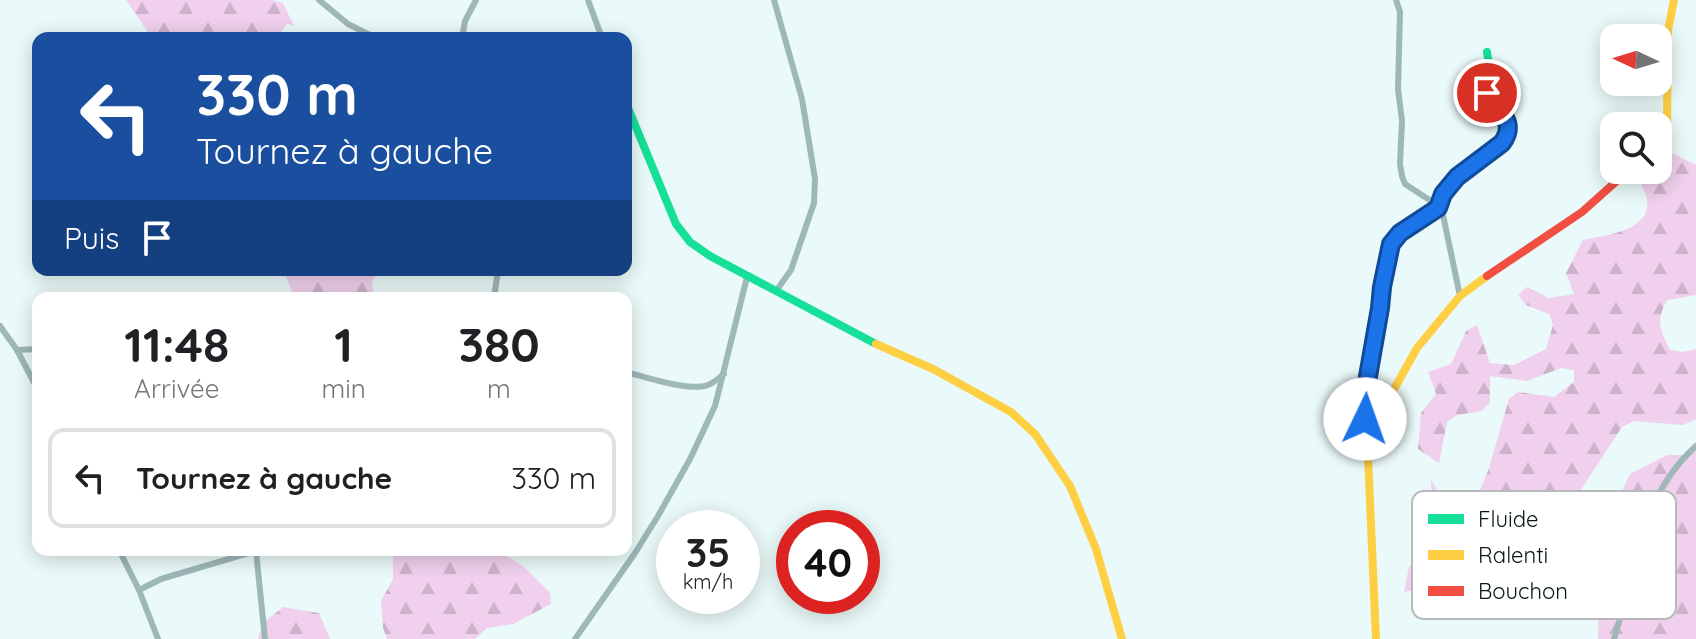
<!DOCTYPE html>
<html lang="fr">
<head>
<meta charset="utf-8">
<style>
	body { margin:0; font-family:Quicksand,sans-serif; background:#f6f6f6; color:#202124; height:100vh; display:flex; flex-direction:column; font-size:30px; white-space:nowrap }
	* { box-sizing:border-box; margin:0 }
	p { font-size:26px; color:#757577 }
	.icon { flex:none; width:44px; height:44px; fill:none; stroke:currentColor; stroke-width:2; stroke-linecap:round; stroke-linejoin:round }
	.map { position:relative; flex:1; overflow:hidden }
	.details { position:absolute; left:32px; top:292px; width:600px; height:264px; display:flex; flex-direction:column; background:#fff; border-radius:16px; box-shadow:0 4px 20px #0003 }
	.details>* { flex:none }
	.top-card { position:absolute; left:32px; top:32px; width:600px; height:244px; border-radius:16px; box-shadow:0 4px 20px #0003; background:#1a4fa0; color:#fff; overflow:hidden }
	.needle { width:52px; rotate:274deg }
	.controls { position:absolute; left:1600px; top:24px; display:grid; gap:16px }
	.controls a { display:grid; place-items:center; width:72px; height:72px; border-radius:16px; background:#fff; box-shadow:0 4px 20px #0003; font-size:40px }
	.speed { position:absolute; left:656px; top:510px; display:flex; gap:16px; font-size:40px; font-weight:700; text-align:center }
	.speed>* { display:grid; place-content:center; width:104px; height:104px; border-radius:50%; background:#fff; box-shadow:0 4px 20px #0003; line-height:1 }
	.speed small { font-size:20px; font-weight:400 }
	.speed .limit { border:12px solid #d22; background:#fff; color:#111 }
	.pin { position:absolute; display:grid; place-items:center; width:68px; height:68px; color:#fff; margin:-34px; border:4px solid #fff; border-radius:50%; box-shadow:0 2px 8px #0007 }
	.me { position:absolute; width:88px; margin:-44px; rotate:3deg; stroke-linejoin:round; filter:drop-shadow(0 0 6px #0008) }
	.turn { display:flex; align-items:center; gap:28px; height:168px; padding:0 32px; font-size:36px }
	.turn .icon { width:104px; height:104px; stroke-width:2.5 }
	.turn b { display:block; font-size:56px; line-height:68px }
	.then { display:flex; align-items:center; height:76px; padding:0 32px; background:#0003; gap:16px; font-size:30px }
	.eta { display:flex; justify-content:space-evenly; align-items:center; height:136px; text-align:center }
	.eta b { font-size:48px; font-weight:800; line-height:56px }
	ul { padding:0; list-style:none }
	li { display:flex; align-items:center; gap:24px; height:100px; margin:0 16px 12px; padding:0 16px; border:4px solid #e0e0e0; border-radius:16px }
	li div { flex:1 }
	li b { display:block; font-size:30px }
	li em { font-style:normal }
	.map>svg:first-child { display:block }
	.forest { fill:url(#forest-firs) }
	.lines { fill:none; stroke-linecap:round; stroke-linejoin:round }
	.street { stroke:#9eb7b7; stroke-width:6 }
	.fast { stroke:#16e098; stroke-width:8 }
	.slow { stroke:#ffcf43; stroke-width:8 }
	.jam { stroke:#f24e42; stroke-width:8 }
	.route-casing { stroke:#114b97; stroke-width:20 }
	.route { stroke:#1a73e8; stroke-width:14 }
	.key { fill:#fff; stroke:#b5b9ba; stroke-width:2 }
	.key-label { font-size:22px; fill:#071718 }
</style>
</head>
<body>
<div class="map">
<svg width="1696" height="639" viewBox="0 0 1696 639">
	<defs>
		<pattern id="forest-firs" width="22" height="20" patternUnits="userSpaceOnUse" patternTransform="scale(2)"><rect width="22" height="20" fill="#f0d0ed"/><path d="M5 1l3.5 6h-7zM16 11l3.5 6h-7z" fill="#ccb2ca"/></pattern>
	</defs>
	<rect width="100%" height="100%" fill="#eaf9f9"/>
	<g class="forest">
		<path d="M126,0h146l11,3 11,23 -7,-2 -10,14h-125z"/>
		<path d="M1658,146l38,19v130l-29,5c-12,23 -7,28 3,50l13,2 13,-3v70l-13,6 -49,-4 -12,6 -42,64 -4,26 -18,37 -36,35 -18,-19 -12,-2 -88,24 5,-25 21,-15 4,-12 -3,-60 14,22 12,5 12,-4 9,-8 11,-27 20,-69 9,-7 36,5 20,-15v-12l-13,-2 -34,13 -37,-5v26l-8,9 -25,4 -10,7 -8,41 -21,-14 3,-36 15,-19 -8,-22 23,-8 15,-33 11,-6 13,38 24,2 32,-16 7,-24 -4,-11 -23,-9 -8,-10 9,-8 22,11 25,-4 -8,-21 17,-33c21,-4 69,-9 64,-40 -1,-8 -7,-17 -11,-24l2,-6h20z"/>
		<path d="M283,270h95l-6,13 2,14 25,1h-104z"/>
		<path d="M1696,446v193h-98l1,-55 21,-88 10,-22 37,-19h19z"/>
		<path d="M393,550h104l26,16 27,27 1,11 -38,20 -26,4 -12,11h-88l-4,-11 -2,-27 12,-22z"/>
		<path d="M283,607l36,6 11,26h-72l5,-16z"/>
	</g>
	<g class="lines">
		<g class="street">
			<path d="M319,0l29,24 28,14"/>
			<path d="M588,0l14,38"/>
			<path d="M774,0l28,99 13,80 -1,24 -23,67 -15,21"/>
			<path d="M1396,0l4,12 -2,77 4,32 -2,43 2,12 3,8 26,17 12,14 17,81"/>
			<path d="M462,38l3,-17 11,-21"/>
			<path d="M494,298l4,-28"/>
			<path d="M0,326l17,24 21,40"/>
			<path d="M17,350l21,-1"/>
			<path d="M626,372c19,5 64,20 82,13 6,-2 11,-7 16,-11"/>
			<path d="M119,550l20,40 19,49"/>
			<path d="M256,551l9,88"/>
			<path d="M139,590l22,-11 98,-29"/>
			<path d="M575,639l60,-86 23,-37 32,-57 25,-53 32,-129"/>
			<path d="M1614,639l40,-135c10,-22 24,-42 42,-58"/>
		</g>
		<g class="fast">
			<path d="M626,103l50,121 14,18 20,14 166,88"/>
			<path d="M1370,432l-5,-13 -2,-14 19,-118 9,-43 9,-11 38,-25 5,-14 14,-17 45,-34c12,-21 -1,-31 -14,-47l3,-17 -4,-27"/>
		</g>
		<g class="slow">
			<path d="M1658,146l5,-7 4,-13 1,-96 6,-30"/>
			<path d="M876,344l57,25 78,43 24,22 35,52 26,63 26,90"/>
			<path d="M1376,639l-8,-183 2,-24 47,-84 43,-52 27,-20"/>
		</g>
		<path class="jam" d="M1487,276l95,-64 47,-42"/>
	</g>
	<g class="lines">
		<g class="route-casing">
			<path id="route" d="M1365,419l-2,-14 17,-97 2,-21 9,-43 9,-11 38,-25 5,-14 14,-17 45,-34c15,-20 -2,-31 -14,-47l-1,-3"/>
		</g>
		<use href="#route" class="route"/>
	</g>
	<rect x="1412" y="491" width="264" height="128" rx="12" class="key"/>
	<rect x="1428" y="514" width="36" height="10" fill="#16e098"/>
	<rect x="1428" y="550" width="36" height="10" fill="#ffcf43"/>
	<rect x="1428" y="586" width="36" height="10" fill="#f24e42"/>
	<g class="key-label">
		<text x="1478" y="527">Fluide</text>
		<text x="1478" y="563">Ralenti</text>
		<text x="1478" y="599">Bouchon</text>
	</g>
</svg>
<div class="controls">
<a><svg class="needle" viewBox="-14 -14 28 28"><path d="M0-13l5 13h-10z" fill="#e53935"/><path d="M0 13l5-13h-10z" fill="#757577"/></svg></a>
<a><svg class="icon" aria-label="search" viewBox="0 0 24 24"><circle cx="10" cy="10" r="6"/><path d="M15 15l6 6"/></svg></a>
</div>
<div class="speed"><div>35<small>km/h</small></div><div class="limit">40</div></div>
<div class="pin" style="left:1487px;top:93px;background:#d93025"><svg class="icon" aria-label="arrive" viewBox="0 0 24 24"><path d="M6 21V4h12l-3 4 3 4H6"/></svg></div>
<svg class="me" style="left:1365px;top:419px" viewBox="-20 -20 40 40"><circle r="19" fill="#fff"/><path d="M0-13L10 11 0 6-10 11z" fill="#1a73e8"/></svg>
<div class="top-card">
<div class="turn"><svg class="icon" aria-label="left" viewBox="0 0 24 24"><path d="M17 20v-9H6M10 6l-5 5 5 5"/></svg><div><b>330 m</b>Tournez à gauche</div></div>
<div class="then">Puis<svg class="icon" aria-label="arrive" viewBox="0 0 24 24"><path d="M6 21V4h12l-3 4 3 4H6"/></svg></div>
</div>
<section class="details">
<div class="eta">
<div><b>11:48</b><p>Arrivée</p></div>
<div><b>1</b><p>min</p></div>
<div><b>380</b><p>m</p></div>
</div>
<ul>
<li><svg class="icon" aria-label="left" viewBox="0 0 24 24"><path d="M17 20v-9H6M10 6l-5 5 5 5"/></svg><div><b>Tournez à gauche</b></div><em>330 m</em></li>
</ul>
</section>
</div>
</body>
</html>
